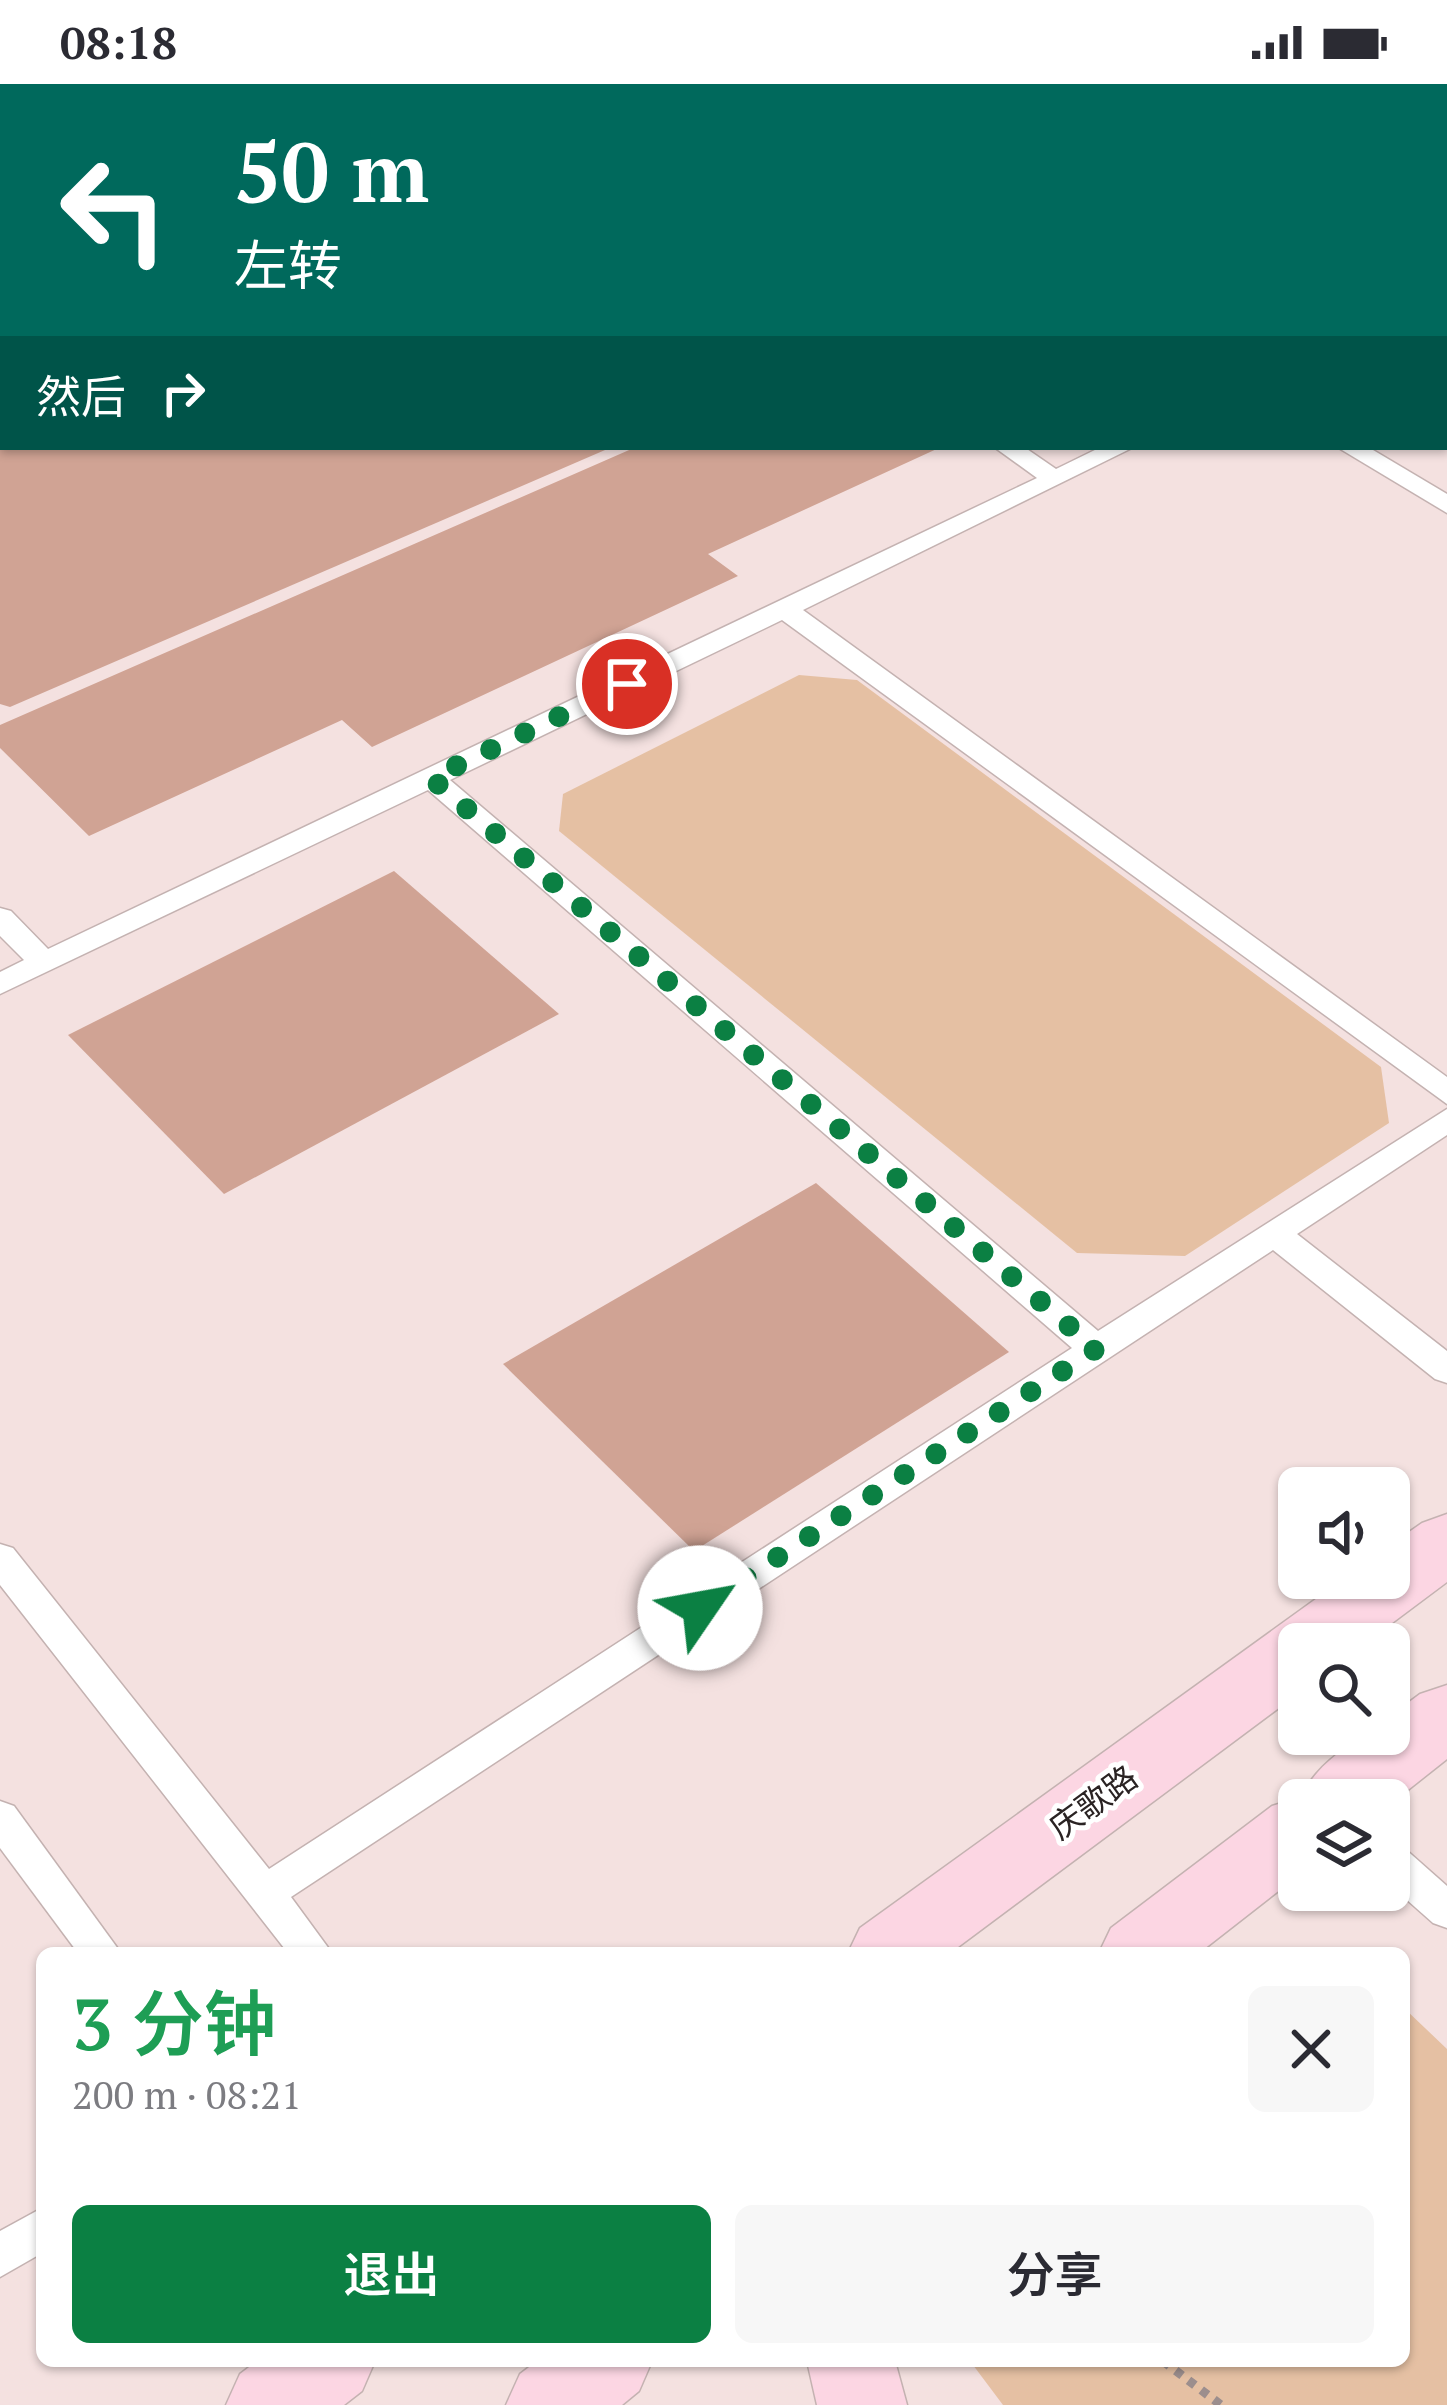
<!DOCTYPE html>
<html lang="zh">
<head>
<meta charset="utf-8">
<style>
	body { margin:0; font-family:"PT Serif","Noto Sans SC",serif; background:#f7f7f7; color:#2b2b33; height:100vh; display:flex; flex-direction:column; font-size:45px; white-space:nowrap }
	* { box-sizing:border-box; margin:0 }
	p { font-size:39px; color:#7c7c81 }
	.icon { flex:none; width:66px; height:66px; fill:none; stroke:currentColor; stroke-width:2; stroke-linecap:round; stroke-linejoin:round }
	.map { position:relative; flex:1; overflow:hidden }
	.drawer { position:absolute; left:36px; top:1863px; width:1374px; height:420px; display:flex; flex-direction:column; background:#fff; border-radius:18px; box-shadow:0 3px 9px #0004 }
	.drawer>* { flex:none }
	.top-card { position:absolute; left:0px; top:0px; width:1449px; height:366px; box-shadow:0 3px 9px #0004; background:#00695c; color:#fff; overflow:hidden }
	.buttons { position:absolute; left:1278px; top:1383px; display:grid; gap:24px }
	.buttons a { display:grid; place-items:center; width:132px; height:132px; border-radius:18px; background:#fff; box-shadow:0 3px 9px #0004; font-size:60px }
	.pin { position:absolute; display:grid; place-items:center; width:102px; height:102px; color:#fff; margin:-51px; border:6px solid #fff; border-radius:50%; box-shadow:0 3px 12px #0007 }
	.me { position:absolute; width:132px; margin:-66px; rotate:57deg; stroke-linejoin:round; filter:drop-shadow(0 0 9px #0008) }
	.turn { display:flex; align-items:center; gap:42px; height:252px; padding:0 36px; font-size:54px }
	.turn .icon { width:156px; height:156px; stroke-width:2.5 }
	.turn b { display:block; font-size:84px; line-height:102px }
	.then { display:flex; align-items:center; height:114px; padding:0 36px; background:#0003; gap:24px; font-size:45px }
	.round { display:grid; place-items:center; flex:none; width:126px; height:126px; border-radius:18px; background:#f7f7f7 }
	.summary { display:flex; align-items:center; justify-content:space-between; height:204px; padding:0 36px }
	h1 { font-size:72px; font-weight:600; line-height:90px; color:#1e9e55 }
	.cta { display:flex; gap:24px; margin-top:auto; padding:24px 36px }
	.cta a { flex:1; height:138px; border-radius:18px; background:#0b8043; color:#fff; font-size:48px; font-weight:600; line-height:138px; text-align:center }
	.cta a+a { background:#f7f7f7; color:#2b2b33 }
	.status { display:flex; justify-content:space-between; align-items:center; height:84px; padding:0 60px; background:#fff; direction:ltr }
	.status svg { height:33px; fill:currentColor }
	.map>svg:first-child { display:block }
	.green { fill:#e5c0a3 }
	.building { fill:#d0a394 }
	.lines { fill:none; stroke-linecap:round; stroke-linejoin:round }
	.lane-casing { stroke:#c4b2b1; stroke-width:3 }
	.secondary-casing { stroke:#c4b2b1; stroke-width:3 }
	.highway-casing { stroke:#c8c6c6; stroke-width:3 }
	.path { stroke:#9c8e8d; stroke-width:9; stroke-dasharray:8 8; stroke-linecap:butt }
	.lane { fill:#fff; fill-rule:evenodd }
	.secondary { fill:#fcd6e3; fill-rule:evenodd }
	.highway { fill:#f477a2; fill-rule:evenodd }
	.route { stroke:#0b8043; stroke-width:21; stroke-dasharray:0 37.8 }
	.labels { text-anchor:middle; stroke-width:10; stroke-linejoin:round; paint-order:stroke }
	.street-label { font-size:33px; fill:#2a2323; stroke:#fff }
</style>
</head>
<body>
<div class="status"><b>08:18</b><svg viewBox="0 0 49 12"><path d="M0 12V9h3v3zM5 12V6h3v6zM10 12V3h3v9zM15 12V0h3v12zM26 1h20v11H26zM47 4h2v5h-2z"/></svg></div>
<div class="map">
<svg width="1447" height="2321" viewBox="0 0 1447 2321">
	<rect width="100%" height="100%" fill="#f4e1e0"/>
	<g class="green">
		<path d="M799,591l58,5 524,387 8,56 -204,133 -108,-3 -518,-422 4,-37z"/>
		<path d="M1404,1924l43,41v356h-444l-33,-44h434z"/>
	</g>
	<g class="building">
		<path d="M0,363h612l-602,260 -10,-3z"/>
		<path d="M636,363h305l-233,107 30,22 -366,171 -30,-27 -253,116 -89,-88v-23z"/>
		<path d="M394,787l165,143 -335,180 -156,-159z"/>
		<path d="M816,1099l193,169 -315,199 -191,-187z"/>
	</g>
	<g class="lines">
		<g class="lane-casing">
			<g id="lane">
				<path d="M223,0h22l-23,3z"/>
				<path d="M763,0h26l2,3h-26z"/>
				<path d="M929,0h25l-27,3z"/>
				<path d="M3,60v14l-3,1v-14z"/>
				<rect x="1446" y="337" width="1" height="14"/>
				<path d="M994,363h30l32,22 45,-22h33l-331,163 644,467v27l-665,-484 -332,160 648,551 349,-222v26l-150,99 150,117v32l-12,-4 -162,-129 -982,647 41,56h-44l-288,-368v-41l13,4 256,321 803,-521 -644,-558 -428,204v-22l24,-12 -24,-24v-28l11,3 37,38 989,-471z"/>
				<path d="M1337,363h31l79,47v19z"/>
				<path d="M0,1717l14,5 107,147h-43l-78,-105z"/>
				<path d="M1389,1758l14,5 44,39v42l-14,-5 -44,-39z"/>
				<path d="M42,2124v45l-42,24v-46z"/>
			</g>
		</g>
		<g class="secondary-casing">
			<g id="secondary">
				<path d="M1141,0h47l2,3h-47z"/>
				<path d="M1446,100l1,1v28l-1,-1z"/>
				<path d="M1447,1430v68l-83,62h-65v49l-349,260h-102l12,-25 485,-350h44v-32l33,-23z"/>
				<path d="M1447,1601v74l-58,46v-5h-90v75l-100,78h-100l12,-25 161,-122 29,-9c15,-31 53,-63 88,-63v-17l31,-23z"/>
				<path d="M257,2277h118l-13,30 -18,14h-118l14,-31z"/>
				<path d="M537,2277h115l-13,30 -17,14h-116l14,-31z"/>
				<path d="M807,2277h88l12,44h-90z"/>
			</g>
		</g>
		<g class="highway-casing">
			<g id="highway">
				<path d="M1251,0h48l2,3h-48z"/>
				<path d="M1373,0h48l2,3h-48z"/>
				<rect x="1446" y="5" width="1" height="27"/>
				<rect x="1446" y="55" width="1" height="26"/>
			</g>
		</g>
		<path class="path" d="M1163,2277l58,44"/>
		<use href="#lane" class="lane"/>
		<use href="#secondary" class="secondary"/>
		<use href="#highway" class="highway"/>
	</g>
	<g class="lines">
		<path class="route" d="M627,600l-196,94 665,571 -396,259"/>
	</g>
	<g class="labels">
		<g class="street-label">
			<text transform="translate(1093 1718) rotate(-36)" y="12">庆歌路</text>
		</g>
	</g>
</svg>
<div class="buttons">
<a><svg class="icon" aria-label="sound" viewBox="0 0 24 24"><path d="M4 9h4l5-4v14l-5-4H4zM17 9q2 3 0 6"/></svg></a>
<a><svg class="icon" aria-label="search" viewBox="0 0 24 24"><circle cx="10" cy="10" r="6"/><path d="M15 15l6 6"/></svg></a>
<a><svg class="icon" aria-label="layers" viewBox="0 0 24 24"><path d="M12 4l9 5-9 5-9-5zM3 14l9 5 9-5"/></svg></a>
</div>
<div class="pin" style="left:627px;top:600px;background:#d93025"><svg class="icon" aria-label="arrive" viewBox="0 0 24 24"><path d="M6 21V4h12l-3 4 3 4H6"/></svg></div>
<svg class="me" style="left:700px;top:1524px" viewBox="-20 -20 40 40"><circle r="19" fill="#fff"/><path d="M0-13L10 11 0 6-10 11z" fill="#0b8043"/></svg>
<div class="top-card">
<div class="turn"><svg class="icon" aria-label="left" viewBox="0 0 24 24"><path d="M17 20v-9H6M10 6l-5 5 5 5"/></svg><div><b>50 m</b>左转</div></div>
<div class="then">然后<svg class="icon" aria-label="right" viewBox="0 0 24 24"><path d="M7 20v-9h11M14 6l5 5-5 5"/></svg></div>
</div>
<section class="drawer">
<div class="summary"><div><h1>3 分钟</h1><p>200 m · 08:21</p></div><a class="round"><svg class="icon" aria-label="close" viewBox="0 0 24 24"><path d="M6 6l12 12M18 6L6 18"/></svg></a></div>
<div class="cta"><a>退出</a><a>分享</a></div>
</section>
</div>
</body>
</html>
